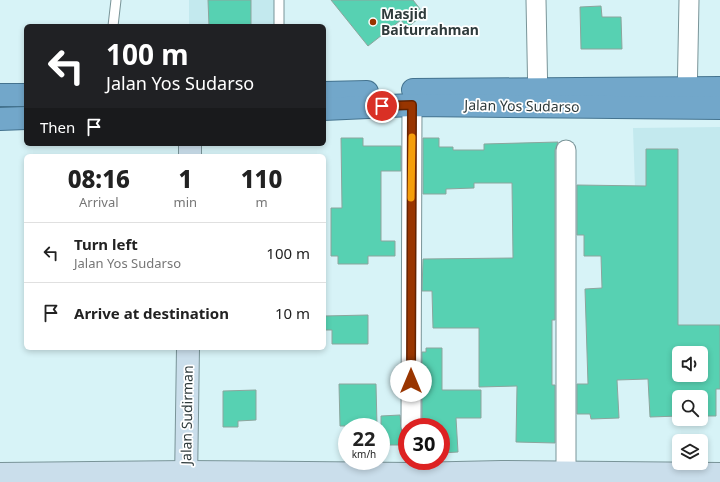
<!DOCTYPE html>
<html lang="en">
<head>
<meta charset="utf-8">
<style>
	body { margin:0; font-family:"Noto Sans",sans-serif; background:#f6f6f6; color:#222; height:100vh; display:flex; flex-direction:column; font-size:15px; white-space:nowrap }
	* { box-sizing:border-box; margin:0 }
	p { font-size:13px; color:#767676 }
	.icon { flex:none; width:22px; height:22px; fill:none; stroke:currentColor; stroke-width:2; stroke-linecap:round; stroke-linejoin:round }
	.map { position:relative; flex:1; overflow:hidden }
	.side { position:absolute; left:24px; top:154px; width:302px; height:196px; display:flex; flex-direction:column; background:#fff; border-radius:6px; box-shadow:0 2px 6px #0003 }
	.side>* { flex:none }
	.guide { position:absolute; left:24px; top:24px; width:302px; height:122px; border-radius:6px; box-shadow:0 2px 6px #0003; background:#202124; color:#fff; overflow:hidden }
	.tools { position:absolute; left:672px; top:346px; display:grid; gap:8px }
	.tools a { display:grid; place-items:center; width:36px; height:36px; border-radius:6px; background:#fff; box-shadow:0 2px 6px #0003; font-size:20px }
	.speed { position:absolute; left:338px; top:418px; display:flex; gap:8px; font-size:20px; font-weight:700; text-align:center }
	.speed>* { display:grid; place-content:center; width:52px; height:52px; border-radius:50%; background:#fff; box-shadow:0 2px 6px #0003; line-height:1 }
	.speed small { font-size:10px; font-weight:400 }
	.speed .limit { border:6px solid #d22; background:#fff; color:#111 }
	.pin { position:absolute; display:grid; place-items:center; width:34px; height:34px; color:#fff; margin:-17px; border:2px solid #fff; border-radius:50%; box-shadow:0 1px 4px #0007 }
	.me { position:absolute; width:44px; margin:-22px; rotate:0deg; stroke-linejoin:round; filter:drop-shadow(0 0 3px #0008) }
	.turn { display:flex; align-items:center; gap:14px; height:84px; padding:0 16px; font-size:18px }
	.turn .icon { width:52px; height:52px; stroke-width:2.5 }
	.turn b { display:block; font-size:28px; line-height:34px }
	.then { display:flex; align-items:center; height:38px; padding:0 16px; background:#0003; gap:8px; font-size:15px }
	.eta { display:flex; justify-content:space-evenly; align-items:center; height:68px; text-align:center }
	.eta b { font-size:24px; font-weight:800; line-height:28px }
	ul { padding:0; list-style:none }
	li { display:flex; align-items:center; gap:12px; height:60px; padding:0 16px; border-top:1px solid #e0e0e0 }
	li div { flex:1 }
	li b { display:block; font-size:15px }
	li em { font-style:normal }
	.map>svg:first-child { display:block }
	.built { fill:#c3e9ee }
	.building { fill:#57d1b2; stroke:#8ca59d; fill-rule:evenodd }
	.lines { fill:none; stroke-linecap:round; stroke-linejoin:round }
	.service-casing { stroke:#799498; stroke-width:11 }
	.minor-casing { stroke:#799498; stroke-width:21 }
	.secondary-casing { stroke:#799498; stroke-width:24 }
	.trunk-casing { stroke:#44738f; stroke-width:24 }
	.service { stroke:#fff; stroke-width:9 }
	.minor { stroke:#fff; stroke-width:19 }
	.secondary { stroke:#cadeeb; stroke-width:22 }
	.trunk { stroke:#72a7ca; stroke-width:22 }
	.route-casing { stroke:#632200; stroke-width:10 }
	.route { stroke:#993500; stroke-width:7 }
	.slow { stroke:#f59e0b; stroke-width:7 }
	.poi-dot { fill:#993500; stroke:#fff; stroke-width:1.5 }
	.labels { text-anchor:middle; stroke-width:3.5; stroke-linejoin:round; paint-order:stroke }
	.poi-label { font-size:14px; font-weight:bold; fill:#2f3b3c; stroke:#fff; text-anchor:start }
	.street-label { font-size:14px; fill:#2f3b3c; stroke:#fff }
</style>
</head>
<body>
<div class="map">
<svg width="720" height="482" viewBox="0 0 720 482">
	<rect width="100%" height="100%" fill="#d7f3f7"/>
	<g class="built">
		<rect x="189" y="0" width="86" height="26"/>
		<path d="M720,127v241l-19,-15h-22l-38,17 -8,-242z"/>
	</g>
	<g class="building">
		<path d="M208,0h43v26h-42z"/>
		<path d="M331,0h82l11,14 -17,14 -6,-8 -33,26z"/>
		<path d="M601,6l1,11h19l1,32h-41l-1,-42z"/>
		<path d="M341,138h22v8h38v25h-20v70h14v15h-27v8h-30v-8h-7v-48h11z"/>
		<path d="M423,138h16v9h14v3h31v-6l74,-2 -3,8v170h-3v65h3v58l-39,-1 1,-56 -38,1v-59h-46l-1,-37h-10l1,-32 90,-1 -1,-75h-38v5l-28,1v5h-23z"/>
		<path d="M646,149h32v176h42v64h-4v27h-15v-19h-22v19l-29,1 -2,-38 -31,1 2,38 -28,1 -1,-5h-13v-30h11l-3,-95 17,-1 -1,-32h-17v-21h-7v-50l69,1zM679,353h22v22h-22z"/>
		<path d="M368,315v29h-36v-14h-8v-14z"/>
		<path d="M426,348h16v42h39v28h-25l2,34 -17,1v-26h-3v-2h-16v-73h4z"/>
		<path d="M339,384h37l1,42h-37z"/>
		<path d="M256,390v30l-18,1v6h-15v-36z"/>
		<path d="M400,415l3,30h-16v-10h-6v-19z"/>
	</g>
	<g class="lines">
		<g class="service-casing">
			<g id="service">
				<path d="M113,26l3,-26"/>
				<path d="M279,26v-26"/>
			</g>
		</g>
		<g class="minor-casing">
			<g id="minor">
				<path d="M536,0l2,103"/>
				<path d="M687,103l2,-103"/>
				<path d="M566,150v323"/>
				<path d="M411,427l1,-322"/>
			</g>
		</g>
		<g class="secondary-casing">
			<g id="secondary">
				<path d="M190,156v-12"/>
				<path d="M0,474l186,-2 225,2 91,-2 218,2"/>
				<path d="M186,482l2,-134"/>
			</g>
		</g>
		<g class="trunk-casing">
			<g id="trunk">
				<path d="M413,90l307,-2"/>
				<path d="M324,93l43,-1"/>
				<path d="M0,95h26"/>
				<path d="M324,109l88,-4 308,3"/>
				<path d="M0,119l26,-1"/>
			</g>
		</g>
		<use href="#service" class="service"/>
		<use href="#minor" class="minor"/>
		<use href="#secondary" class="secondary"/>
		<use href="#trunk" class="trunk"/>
	</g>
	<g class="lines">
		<g class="route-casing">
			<path id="route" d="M382,106l30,-1 -1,276"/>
		</g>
		<use href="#route" class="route"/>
		<path class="slow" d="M411,198l1,-61"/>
	</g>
	<circle class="poi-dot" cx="373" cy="22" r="4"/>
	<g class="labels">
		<g class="poi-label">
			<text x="381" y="19">Masjid<tspan x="381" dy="16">Baiturrahman</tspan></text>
		</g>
		<g class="street-label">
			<text transform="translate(522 106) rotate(1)" y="5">Jalan Yos Sudarso</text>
			<text transform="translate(187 415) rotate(-89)" y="5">Jalan Sudirman</text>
		</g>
	</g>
</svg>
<div class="tools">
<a><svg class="icon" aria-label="sound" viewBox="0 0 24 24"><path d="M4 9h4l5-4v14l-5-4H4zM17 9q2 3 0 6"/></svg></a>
<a><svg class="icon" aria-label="search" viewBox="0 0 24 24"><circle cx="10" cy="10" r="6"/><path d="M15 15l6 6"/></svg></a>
<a><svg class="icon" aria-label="layers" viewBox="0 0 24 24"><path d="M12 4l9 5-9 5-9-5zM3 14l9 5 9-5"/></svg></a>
</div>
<div class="speed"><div>22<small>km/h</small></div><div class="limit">30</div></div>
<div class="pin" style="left:382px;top:106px;background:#d93025"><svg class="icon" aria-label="arrive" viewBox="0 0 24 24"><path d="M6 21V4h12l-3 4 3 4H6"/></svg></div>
<svg class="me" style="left:411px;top:381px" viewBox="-20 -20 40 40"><circle r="19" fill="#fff"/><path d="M0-13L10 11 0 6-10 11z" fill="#993500"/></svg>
<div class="guide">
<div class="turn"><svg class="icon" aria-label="left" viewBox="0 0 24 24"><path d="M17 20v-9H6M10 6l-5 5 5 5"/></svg><div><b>100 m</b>Jalan Yos Sudarso</div></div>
<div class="then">Then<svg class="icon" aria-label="arrive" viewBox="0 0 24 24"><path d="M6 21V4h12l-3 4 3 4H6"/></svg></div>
</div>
<section class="side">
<div class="eta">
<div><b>08:16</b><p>Arrival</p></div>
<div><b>1</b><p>min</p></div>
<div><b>110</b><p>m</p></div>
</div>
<ul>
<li><svg class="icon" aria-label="left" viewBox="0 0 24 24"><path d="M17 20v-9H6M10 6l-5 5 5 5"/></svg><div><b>Turn left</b><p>Jalan Yos Sudarso</p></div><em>100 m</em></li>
<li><svg class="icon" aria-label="arrive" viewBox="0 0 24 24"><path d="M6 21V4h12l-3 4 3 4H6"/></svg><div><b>Arrive at destination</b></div><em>10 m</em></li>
</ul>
</section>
</div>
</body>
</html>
